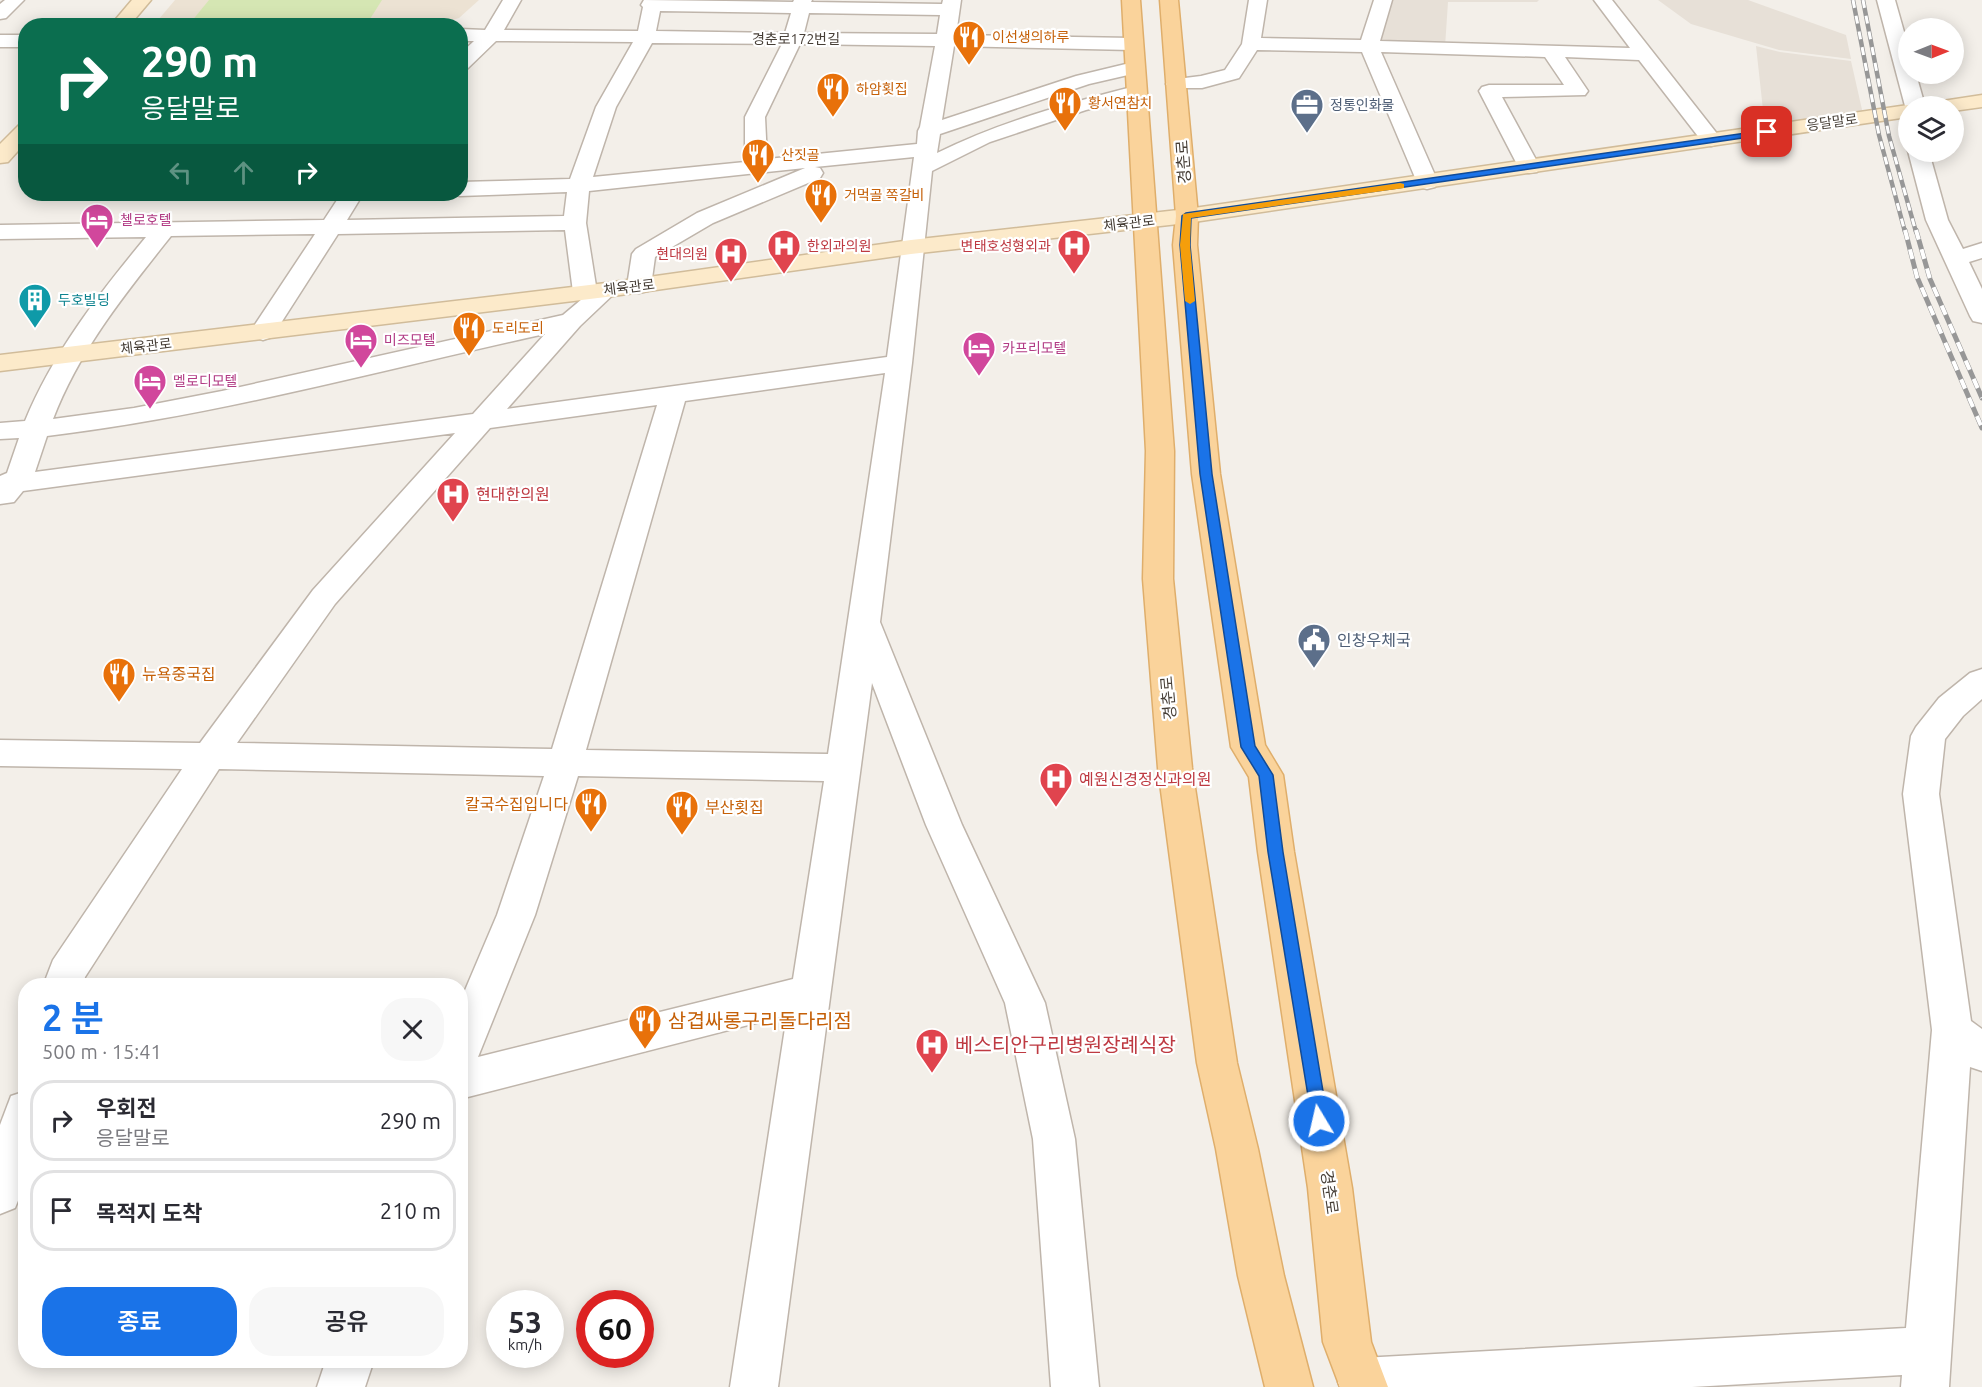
<!DOCTYPE html>
<html lang="ko">
<head>
<meta charset="utf-8">
<style>
	body { margin:0; font-family:Ubuntu,"Noto Sans KR",sans-serif; background:#f7f7f7; color:#2b2b33; height:100vh; display:flex; flex-direction:column; font-size:22px; white-space:nowrap }
	* { box-sizing:border-box; margin:0 }
	p { font-size:20px; color:#7c7c81 }
	.icon { flex:none; width:33px; height:33px; fill:none; stroke:currentColor; stroke-width:2; stroke-linecap:round; stroke-linejoin:round }
	.map { position:relative; flex:1; overflow:hidden }
	.drawer { position:absolute; left:18px; top:978px; width:450px; height:390px; display:flex; flex-direction:column; background:#fff; border-radius:24px; box-shadow:0 3px 15px #0003 }
	.drawer>* { flex:none }
	.hud { position:absolute; left:18px; top:18px; width:450px; height:183px; border-radius:24px; box-shadow:0 3px 15px #0003; background:#0b6e4f; color:#fff; overflow:hidden }
	.needle { width:39px; rotate:89deg }
	.controls { position:absolute; left:1898px; top:18px; display:grid; gap:12px }
	.controls a { display:grid; place-items:center; width:66px; height:66px; border-radius:50%; background:#fff; box-shadow:0 3px 15px #0003; font-size:30px }
	.speed { position:absolute; left:486px; top:1290px; display:flex; gap:12px; font-size:30px; font-weight:700; text-align:center }
	.speed>* { display:grid; place-content:center; width:78px; height:78px; border-radius:50%; background:#fff; box-shadow:0 3px 15px #0003; line-height:1 }
	.speed small { font-size:15px; font-weight:400 }
	.speed .limit { border:9px solid #d22; background:#fff; color:#111 }
	.pin { position:absolute; display:grid; place-items:center; width:51px; height:51px; color:#fff; margin:-26px; border-radius:12px; box-shadow:0 3px 9px #0006 }
	.me { position:absolute; width:66px; margin:-33px; rotate:351deg; stroke-linejoin:round; filter:drop-shadow(0 0 4px #0008) }
	.turn { display:flex; align-items:center; gap:21px; height:126px; padding:0 24px; font-size:27px }
	.turn .icon { width:78px; height:78px; stroke-width:2.5 }
	.turn b { display:block; font-size:42px; line-height:51px }
	.lanes { display:flex; align-items:center; height:57px; padding:0 24px; background:#0003; justify-content:center; gap:30px; direction:ltr }
	.lanes .off { opacity:.35 }
	.round { display:grid; place-items:center; flex:none; width:63px; height:63px; border-radius:24px; background:#f7f7f7 }
	.head { display:flex; align-items:center; justify-content:space-between; height:102px; padding:0 24px }
	h1 { font-size:36px; font-weight:600; line-height:45px; color:#1a73e8 }
	.cta { display:flex; gap:12px; margin-top:auto; padding:12px 24px }
	.cta a { flex:1; height:69px; border-radius:24px; background:#1a73e8; color:#fff; font-size:24px; font-weight:600; line-height:69px; text-align:center }
	.cta a+a { background:#f7f7f7; color:#2b2b33 }
	ul { padding:0; list-style:none }
	li { display:flex; align-items:center; gap:18px; height:81px; margin:0 12px 9px; padding:0 12px; border:3px solid #e1e1e2; border-radius:24px }
	li div { flex:1 }
	li b { display:block; font-size:22px }
	li em { font-style:normal }
	.map>svg:first-child { display:block }
	.residential { fill:#e7e0d7 }
	.education { fill:#ece2d3 }
	.green { fill:#d5e6b3 }
	.lines { fill:none; stroke-linecap:round; stroke-linejoin:round }
	.street-casing { stroke:#bfb5ab; stroke-width:3 }
	.secondary-casing { stroke:#d1bc9a; stroke-width:3 }
	.primary-casing { stroke:#dfae6b; stroke-width:3 }
	.street { fill:#fff; fill-rule:evenodd }
	.secondary { fill:#fceaca; fill-rule:evenodd }
	.primary { fill:#fad39b; fill-rule:evenodd }
	.rail-far1-casing { stroke:#979797; stroke-width:4.5 }
	.rail-casing { stroke:#979797; stroke-width:5 }
	.rail-far1 { stroke:#fff; stroke-width:3; stroke-dasharray:8; stroke-linecap:butt }
	.rail { stroke:#fff; stroke-width:4; stroke-dasharray:10; stroke-linecap:butt }
	.route { fill:#1a73e8; stroke:#114b97; stroke-width:1.5 }
	.slow { fill:#f59e0b }
	.labels { text-anchor:middle; stroke-width:4.5; stroke-linejoin:round; paint-order:stroke }
	.far-food-label { font-size:14px; fill:#c56008; stroke:#fff; text-anchor:start }
	.far-street-label { font-size:14px; fill:#473f37; stroke:#fff }
	.far-service-label { font-size:14px; fill:#4e5e75; stroke:#fff; text-anchor:start }
	.far-hotel-label { font-size:14px; fill:#b23c85; stroke:#fff; text-anchor:start }
	.far-health-label { font-size:14px; fill:#be3a42; stroke:#fff; text-anchor:end }
	.far-culture-label { font-size:14px; fill:#0d838f; stroke:#fff; text-anchor:start }
	.street-label { font-size:16px; fill:#473f37; stroke:#fff }
	.health-label { font-size:16px; fill:#be3a42; stroke:#fff; text-anchor:start }
	.service-label { font-size:16px; fill:#4e5e75; stroke:#fff; text-anchor:start }
	.food-label { font-size:16px; fill:#c56008; stroke:#fff; text-anchor:start }
	.near-food-label { font-size:20px; fill:#c56008; stroke:#fff; text-anchor:start }
	.near-health-label { font-size:20px; fill:#be3a42; stroke:#fff; text-anchor:start }
</style>
</head>
<body>
<div class="map">
<svg width="1982" height="1387" viewBox="0 0 1982 1387">
	<rect width="100%" height="100%" fill="#f3efe9"/>
	<g class="residential">
		<path d="M1389,0h150l-2,2h-89l-3,45 -68,-3z"/>
		<path d="M1658,0h90l98,35 5,24 -72,-9 -88,-26z"/>
		<path d="M1756,46l24,6 71,9 12,53 -98,14z"/>
	</g>
	<path class="education" d="M175,0h304l-20,18 -23,7 -283,1z"/>
	<path class="green" d="M209,0h173l-12,19 -179,3z"/>
	<g class="lines">
		<g class="street-casing">
			<g id="street">
				<path d="M5,0h19l-18,18 -6,1v-15z"/>
				<path d="M503,0h18l-17,30 134,1 5,-24 -2,-2 3,-5 149,2 1,-2h18l-1,2 131,2 1,-4h18l-5,35 176,3 7,2 2,4 -2,4 -7,2 -178,-4 -12,74 134,-44 58,-14 7,2 3,4 -3,4 -52,12 -149,50 -3,19c63,-31 131,-50 199,-67l7,2 3,4 -3,4 -57,14 -96,32 -58,29 -20,192 -32,259 82,203 83,178 30,136 24,248h-48l-18,-248 -28,-136 -79,-178 -54,-142 -94,704h-48l57,-372 -327,84v-97l37,-87 47,-139 -325,-7 -134,208 -2,9h-40l10,-26 129,-191 -182,-3v-26l200,3 113,-153 142,-157 -432,58 -9,11 -14,2v-28l7,-3 12,-35 -19,1v-16l25,-2c29,-70 74,-127 121,-184l-146,2v-14l324,-5 17,-26h22l-16,26 217,-4 3,-24 -107,4 -8,-2h8v-12l110,-3 26,-72 37,-65 -137,-1 -29,28 -7,2v-17l14,-13h-14v-12l25,1zM660,11l131,2 -6,20 -129,-2zM809,13l131,2 -3,19 -133,-1zM652,43l130,1 -37,73v45l-152,15 23,-70zM800,44l135,2 -15,81 -2,4 -1,13 -150,15 -2,-42zM914,157l-27,200 -380,52 73,-83 38,-36 -3,-5 -9,-2 -10,3 -10,-63 3,-32 216,-23 -108,45 -61,36 -4,5 -5,32 3,5 9,2 9,-2 3,-5 4,-29 58,-34 107,-45 3,-5 -3,-5 -5,-1zM565,230l8,62 3,5 6,2 -19,16 -341,76 -88,17 -81,11c27,-70 72,-125 118,-183l144,-2 -65,98 4,5 9,3 9,-3 66,-103zM545,334l-72,80 -438,58 12,-36c169,-20 333,-66 498,-102zM885,373l-57,381 -242,-4 99,-349zM657,405l-105,344 -315,-6 98,-139 155,-176zM578,776l246,5 -31,198 -315,78 57,-142z"/>
				<path d="M1249,0h18l-6,38 100,2 13,-40h18l-12,41 250,7 -36,-48h18l110,140 -4,4 -7,2 -7,-2 -65,-84 -74,-3 23,34 -3,4 -83,2 38,70 -3,5 -8,1 -8,-1 -42,-81 3,-4 7,-2h75l-19,-28 -164,-5 57,130 -3,5 -8,2 -8,-2 -57,-135 -105,-2 -18,28 -37,10h-33l-3,-4 3,-4 32,-4 24,-6 17,-26z"/>
				<path d="M1877,0h18l13,46v28h8l9,32h-17v4l-3,-4z"/>
				<rect x="0" y="35" width="26" height="12"/>
				<path d="M1908,151l21,1 19,68 15,29 19,-6v15l-13,4 13,27v34l-9,-2 -3,-5 -44,-96z"/>
				<path d="M1982,669v30l-19,17 -18,23 -6,55 32,227 11,8v42l-12,-4 -21,320h-48l1,-12 -210,12h-352l-2,-5 7,-17 17,-7 544,-30 26,-298 -29,-236 8,-58 5,-9 23,-29 31,-25z"/>
				<path d="M26,1091v90l-11,27 -15,6v-89l11,-29z"/>
				<path d="M326,1360h48l-9,27h-48z"/>
			</g>
		</g>
		<g class="secondary-casing">
			<g id="secondary">
				<path d="M132,0h19l-22,26h-19z"/>
				<path d="M1982,95v12l-29,4v-5h-20l3,-4z"/>
				<path d="M1908,105l7,1h-7v11l-721,106 -276,31 -305,43 -606,74v-16l606,-72 305,-43 276,-31z"/>
				<path d="M26,123v19l-18,20 -8,1v-19l19,-19z"/>
			</g>
		</g>
		<g class="primary-casing">
			<g id="primary">
				<path d="M1122,0h18l34,451 -1,128 19,189 45,295 21,86 26,127 29,111h-48l-27,-111 -22,-127 -19,-86 -39,-295 -15,-189 3,-128z"/>
				<path d="M1160,0h18l20,216 -1,29 23,229 45,271 18,30 11,77 58,336 19,154 17,45h-48l-17,-45 -15,-154 -50,-336 -9,-75 -18,-30 -39,-273 -19,-229 3,-29z"/>
			</g>
		</g>
		<use href="#street" class="street"/>
		<use href="#secondary" class="secondary"/>
		<use href="#primary" class="primary"/>
		<g class="rail-far1-casing">
			<g id="rail-far1">
				<path d="M1853,0l26,135 26,97"/>
				<path d="M1863,0l26,136 27,96"/>
			</g>
		</g>
		<g class="rail-casing">
			<g id="rail">
				<path d="M1905,230l12,47 65,151"/>
				<path d="M1916,230l14,49 52,119"/>
			</g>
		</g>
		<use href="#rail-far1" class="rail-far1"/>
		<use href="#rail" class="rail"/>
	</g>
	<path class="route" d="M1767,130l5,2 -2,2 -579,84 -1,27 22,229 43,272 18,29 10,77 45,269 -3,5 -6,3 -6,-3 -45,-274 -9,-76 -18,-29 -41,-273 -20,-229 2,-29 4,-3z"/>
	<path class="slow" d="M1400,183l4,1v4l-213,30 -1,27 5,56 -5,3 -5,-3 -5,-56 3,-31z"/>
	<defs>
		<g id="restaurant-pin" transform="scale(1.725)"><path d="M0 17L-7.5 6A9.5 9.5 0 1 1 7.5 6Z" fill="#e8710a" stroke="#fff"/><path d="M-5-6h1v4h1v-4h1v4h1v-4h1v5L-1.5 .5V6h-2V.5L-5-1ZM5-6V6H3V1.5H1.5Q1.5-4 5-6Z" fill="#fff"/></g>
		<g id="office-pin" transform="scale(1.725)"><path d="M0 17L-7.5 6A9.5 9.5 0 1 1 7.5 6Z" fill="#5c6f8a" stroke="#fff"/><path d="M-6-3h4V-5.5h4V-3h4V5H-6ZM-1-4.5V-3h2v-1.5ZM-6 0V1H6V0Z" fill="#fff"/></g>
		<g id="hotel-pin" transform="scale(1.725)"><path d="M0 17L-7.5 6A9.5 9.5 0 1 1 7.5 6Z" fill="#d1479c" stroke="#fff"/><path d="M-6-4.5h1.5V1H6V5H4.5V3h-9V5H-6ZM-4 0a1.8 1.8 0 1 1 3.6 0ZM.5 0V-2.5h3Q6-2.5 6 0Z" fill="#fff"/></g>
		<g id="hospital-pin" transform="scale(1.725)"><path d="M0 17L-7.5 6A9.5 9.5 0 1 1 7.5 6Z" fill="#e0444e" stroke="#fff"/><path d="M-5-5h3v3.5h4V-5h3V5h-3V1.5h-4V5h-3Z" fill="#fff"/></g>
		<g id="building-pin" transform="scale(1.725)"><path d="M0 17L-7.5 6A9.5 9.5 0 1 1 7.5 6Z" fill="#0f9aa8" stroke="#fff"/><path d="M-4-6H4V6H1V3H-1V6H-4ZM-2.5-4.3h1.7v1.8h-1.7ZM.8-4.3h1.7v1.8H.8ZM-2.5-1h1.7V.8h-1.7ZM.8-1h1.7V.8H.8Z" fill="#fff"/></g>
		<g id="civic-pin" transform="scale(1.725)"><path d="M0 17L-7.5 6A9.5 9.5 0 1 1 7.5 6Z" fill="#5c6f8a" stroke="#fff"/><path d="M-.6-6.5H3V-4.5H.6V-3L4-1V1h2V6H-6V1h2V-1L-.6-3ZM-1.2 2.5V6h2.4V2.5Z" fill="#fff"/></g>
	</defs>
	<g fill-rule="evenodd">
		<use href="#restaurant-pin" x="969" y="37"/>
		<use href="#restaurant-pin" x="833" y="89"/>
		<use href="#restaurant-pin" x="1065" y="103"/>
		<use href="#office-pin" x="1307" y="105"/>
		<use href="#restaurant-pin" x="758" y="155"/>
		<use href="#restaurant-pin" x="821" y="195"/>
		<use href="#hotel-pin" x="97" y="220"/>
		<use href="#hospital-pin" x="784" y="246"/>
		<use href="#hospital-pin" x="1074" y="246"/>
		<use href="#hospital-pin" x="731" y="254"/>
		<use href="#building-pin" x="35" y="300"/>
		<use href="#restaurant-pin" x="469" y="328"/>
		<use href="#hotel-pin" x="361" y="340"/>
		<use href="#hotel-pin" x="979" y="348"/>
		<use href="#hotel-pin" x="150" y="381"/>
		<use href="#hospital-pin" x="453" y="494"/>
		<use href="#civic-pin" x="1314" y="640"/>
		<use href="#restaurant-pin" x="119" y="674"/>
		<use href="#hospital-pin" x="1056" y="779"/>
		<use href="#restaurant-pin" x="591" y="804"/>
		<use href="#restaurant-pin" x="682" y="807"/>
		<use href="#restaurant-pin" x="645" y="1021"/>
		<use href="#hospital-pin" x="932" y="1045"/>
	</g>
	<g class="labels">
		<g class="far-food-label">
			<text x="992" y="42">이선생의하루</text>
			<text x="856" y="94">하암횟집</text>
			<text x="1088" y="108">황서연참치</text>
			<text x="781" y="160">산짓골</text>
			<text x="844" y="200">거먹골 쪽갈비</text>
			<text x="492" y="333">도리도리</text>
		</g>
		<g class="far-street-label">
			<text x="796" y="44">경춘로172번길</text>
			<text transform="translate(1832 122) rotate(-8)" y="5">응달말로</text>
			<text transform="translate(1129 223) rotate(-7)" y="5">체육관로</text>
			<text transform="translate(629 287) rotate(-7)" y="5">체육관로</text>
			<text transform="translate(146 346) rotate(-7)" y="5">체육관로</text>
		</g>
		<g class="far-service-label">
			<text x="1330" y="110">정통인화물</text>
		</g>
		<g class="far-hotel-label">
			<text x="120" y="225">첼로호텔</text>
			<text x="384" y="345">미즈모텔</text>
			<text x="1002" y="353">카프리모텔</text>
			<text x="173" y="386">멜로디모텔</text>
		</g>
		<g class="far-health-label">
			<text x="807" y="251" text-anchor="start">한외과의원</text>
			<text x="1051" y="251">변태호성형외과</text>
			<text x="708" y="259">현대의원</text>
		</g>
		<g class="far-culture-label">
			<text x="58" y="305">두호빌딩</text>
		</g>
		<g class="street-label">
			<text transform="translate(1183 162) rotate(-94)" y="6">경춘로</text>
			<text transform="translate(1168 698) rotate(-95)" y="6">경춘로</text>
			<text transform="translate(1330 1192) rotate(82)" y="6">경춘로</text>
		</g>
		<g class="health-label">
			<text x="476" y="500">현대한의원</text>
			<text x="1079" y="785">예원신경정신과의원</text>
		</g>
		<g class="service-label">
			<text x="1337" y="646">인창우체국</text>
		</g>
		<g class="food-label">
			<text x="142" y="680">뉴욕중국집</text>
			<text x="568" y="810" text-anchor="end">칼국수집입니다</text>
			<text x="705" y="813">부산횟집</text>
		</g>
		<g class="near-food-label">
			<text x="668" y="1028">삼겹싸롱구리돌다리점</text>
		</g>
		<g class="near-health-label">
			<text x="955" y="1052">베스티안구리병원장례식장</text>
		</g>
	</g>
</svg>
<div class="controls">
<a><svg class="needle" viewBox="-14 -14 28 28"><path d="M0-13l5 13h-10z" fill="#e53935"/><path d="M0 13l5-13h-10z" fill="#7c7c81"/></svg></a>
<a><svg class="icon" aria-label="layers" viewBox="0 0 24 24"><path d="M12 4l9 5-9 5-9-5zM3 14l9 5 9-5"/></svg></a>
</div>
<div class="speed"><div>53<small>km/h</small></div><div class="limit">60</div></div>
<div class="pin" style="left:1767px;top:132px;background:#d93025"><svg class="icon" aria-label="arrive" viewBox="0 0 24 24"><path d="M6 21V4h12l-3 4 3 4H6"/></svg></div>
<svg class="me" style="left:1319px;top:1121px" viewBox="-20 -20 40 40"><circle r="17" fill="#1a73e8" stroke="#fff" stroke-width="3"/><path d="M0-11L8 9 0 5-8 9z" fill="#fff"/></svg>
<div class="hud">
<div class="turn"><svg class="icon" aria-label="right" viewBox="0 0 24 24"><path d="M7 20v-9h11M14 6l5 5-5 5"/></svg><div><b>290 m</b>응달말로</div></div>
<div class="lanes"><svg class="icon off" aria-label="left" viewBox="0 0 24 24"><path d="M17 20v-9H6M10 6l-5 5 5 5"/></svg><svg class="icon off" aria-label="ahead" viewBox="0 0 24 24"><path d="M12 20V5M6 11l6-6 6 6"/></svg><svg class="icon" aria-label="right" viewBox="0 0 24 24"><path d="M7 20v-9h11M14 6l5 5-5 5"/></svg></div>
</div>
<section class="drawer">
<div class="head"><div><h1>2 분</h1><p>500 m · 15:41</p></div><a class="round"><svg class="icon" aria-label="close" viewBox="0 0 24 24"><path d="M6 6l12 12M18 6L6 18"/></svg></a></div>
<ul>
<li><svg class="icon" aria-label="right" viewBox="0 0 24 24"><path d="M7 20v-9h11M14 6l5 5-5 5"/></svg><div><b>우회전</b><p>응달말로</p></div><em>290 m</em></li>
<li><svg class="icon" aria-label="arrive" viewBox="0 0 24 24"><path d="M6 21V4h12l-3 4 3 4H6"/></svg><div><b>목적지 도착</b></div><em>210 m</em></li>
</ul>
<div class="cta"><a>종료</a><a>공유</a></div>
</section>
</div>
</body>
</html>
